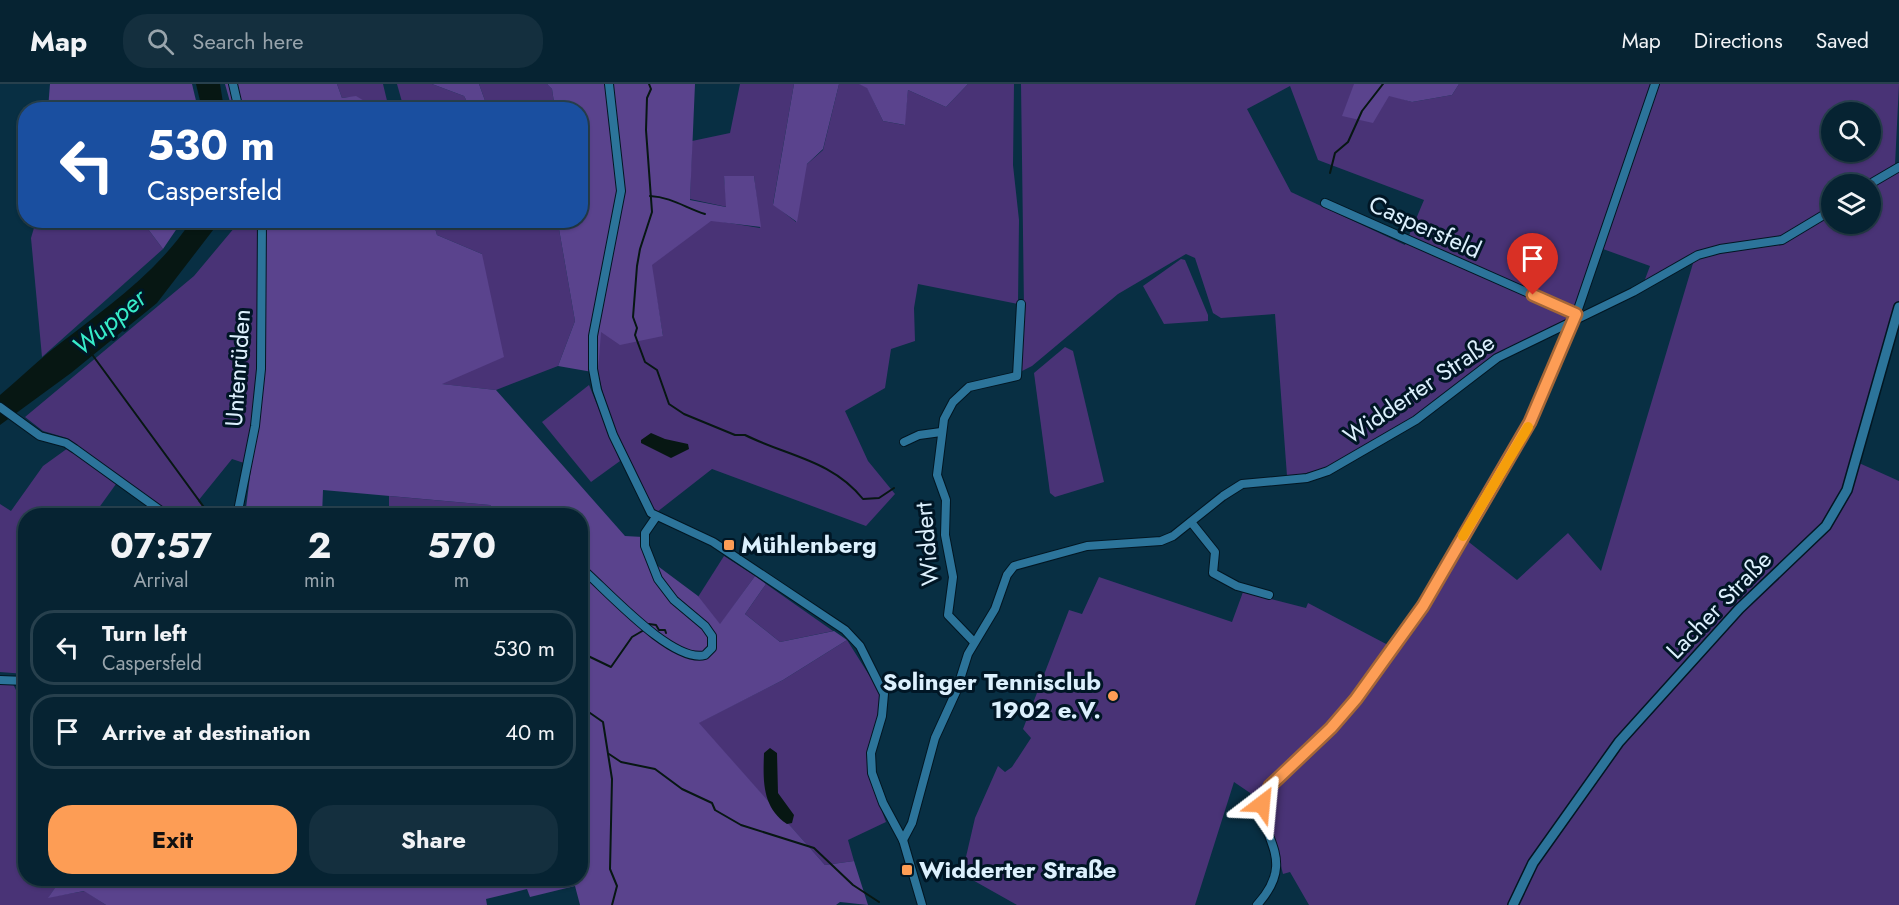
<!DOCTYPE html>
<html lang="en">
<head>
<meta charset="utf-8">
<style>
	body { margin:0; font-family:Jost,sans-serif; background:#142f3e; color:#f1f3f6; height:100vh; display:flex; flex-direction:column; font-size:22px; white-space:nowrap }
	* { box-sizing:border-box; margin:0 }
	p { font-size:20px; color:#98a4ac }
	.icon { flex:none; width:33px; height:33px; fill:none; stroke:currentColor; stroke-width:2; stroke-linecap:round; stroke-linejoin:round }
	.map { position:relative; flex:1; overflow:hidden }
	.details { position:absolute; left:18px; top:424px; width:570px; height:378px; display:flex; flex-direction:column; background:#062332; border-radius:24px; box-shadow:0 2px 4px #0004,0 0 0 2px #27404d }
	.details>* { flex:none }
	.banner { position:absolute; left:18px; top:18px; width:570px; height:126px; border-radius:24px; box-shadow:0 2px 4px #0004,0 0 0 2px #27404d; background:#1a4fa0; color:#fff; overflow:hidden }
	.fabs { position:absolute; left:1821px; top:18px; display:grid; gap:12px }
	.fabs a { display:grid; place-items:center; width:60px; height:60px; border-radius:50%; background:#062332; box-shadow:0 2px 4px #0004,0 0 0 2px #27404d; font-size:30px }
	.pin { position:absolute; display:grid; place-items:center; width:51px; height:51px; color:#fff; margin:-62px -26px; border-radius:50% 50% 50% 0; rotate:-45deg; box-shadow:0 0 6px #0007 }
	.pin .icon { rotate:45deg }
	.me { position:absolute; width:66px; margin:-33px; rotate:29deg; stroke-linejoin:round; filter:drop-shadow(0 0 4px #0008) }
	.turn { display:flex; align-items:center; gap:21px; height:126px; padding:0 30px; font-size:27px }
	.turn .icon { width:78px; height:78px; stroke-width:2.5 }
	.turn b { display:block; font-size:42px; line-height:51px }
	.eta { display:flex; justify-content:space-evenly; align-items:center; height:102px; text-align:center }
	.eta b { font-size:36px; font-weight:700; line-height:42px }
	.primary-button { display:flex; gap:12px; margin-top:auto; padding:12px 30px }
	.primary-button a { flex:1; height:69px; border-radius:24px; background:#fd9d55; color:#111; font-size:24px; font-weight:700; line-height:69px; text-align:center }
	.primary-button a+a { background:#142f3e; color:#f1f3f6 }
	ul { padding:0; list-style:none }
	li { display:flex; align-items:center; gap:18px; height:75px; margin:0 12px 9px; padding:0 18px; border:3px solid #27404d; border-radius:24px }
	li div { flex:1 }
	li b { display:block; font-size:22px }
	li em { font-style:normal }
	header { display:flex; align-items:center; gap:36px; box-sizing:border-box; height:84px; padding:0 30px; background:#062332; border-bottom:2px solid #27404d }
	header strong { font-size:28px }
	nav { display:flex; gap:33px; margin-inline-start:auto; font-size:21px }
	.search { width:420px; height:54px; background:#142f3e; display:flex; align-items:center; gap:15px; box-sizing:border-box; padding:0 21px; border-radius:24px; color:#98a4ac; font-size:22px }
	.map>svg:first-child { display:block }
	.green { fill:#493376; fill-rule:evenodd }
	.forest { fill:#5a438d }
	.water { fill:#071713 }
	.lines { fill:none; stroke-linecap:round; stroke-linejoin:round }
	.stream { stroke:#071713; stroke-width:2 }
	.minor-casing { stroke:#021622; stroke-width:10 }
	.tertiary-casing { stroke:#021622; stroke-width:12 }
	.minor { stroke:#2c749a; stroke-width:8 }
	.tertiary { stroke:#2c749a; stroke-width:9 }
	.route-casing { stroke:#a46637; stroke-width:15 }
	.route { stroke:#fd9d55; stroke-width:10 }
	.slow { stroke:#f59e0b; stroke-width:10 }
	.poi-dot { fill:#fd9d55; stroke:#001625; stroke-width:2 }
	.labels { text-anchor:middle; stroke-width:6; stroke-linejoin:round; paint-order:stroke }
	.street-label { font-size:24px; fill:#dcf0fd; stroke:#001625 }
	.poi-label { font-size:24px; font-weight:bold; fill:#dcf0fd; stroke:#001625; text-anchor:start }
	.water-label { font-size:26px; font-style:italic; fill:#37ecc9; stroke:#001625 }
</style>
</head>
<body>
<header>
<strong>Map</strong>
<div class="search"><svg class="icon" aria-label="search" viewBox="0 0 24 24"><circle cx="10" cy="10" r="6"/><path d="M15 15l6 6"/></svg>Search here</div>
<nav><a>Map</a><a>Directions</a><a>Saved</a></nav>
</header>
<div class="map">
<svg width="1899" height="821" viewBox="0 0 1899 821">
	<rect width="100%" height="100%" fill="#082f43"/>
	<g class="green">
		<path d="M337,0h46l6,25c-23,0 -21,-14 -47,-11z"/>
		<path d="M397,0h35l32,12 7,13h-67z"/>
		<path d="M479,0h68l5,5 3,20h-67z"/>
		<path d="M740,0h54l-21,120 23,18 10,-57 17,-15 16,-66h21l7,3 16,34 21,4 4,-35 38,17 22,-23h46l-1,81 6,55 -1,84 -100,-20 -4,24 1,33 -24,8 -6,39 -40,23 23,50 27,33 -29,32 -154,-57 -55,43 -6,-7 -40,-79 -13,-53 2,-42 63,5 -12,-71 60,-45 49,8 -6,-52h-30l3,31 -37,-8 2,-58 38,-8z"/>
		<path d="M1021,0h333l58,18 40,-7 7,-11h193l-79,228 -6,8c-26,14 -57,25 -81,42 -60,41 -124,108 -199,114l-12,-162 -54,4 -8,-5 -18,-55 -9,-4 -68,40 -86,72 -12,6 4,-64zM1290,2l28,74 106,40 -19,45 -114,-53 -44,-83z"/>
		<path d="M1657,0h242l-4,81 -30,19h-33l-1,22 -40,26 -13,5 -63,10 -23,7 -48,28 6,-16 -47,-17zM1832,28h38v40h-38z"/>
		<path d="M1899,87v130l-15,41 -39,143 -26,44 -203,210 -94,136 -12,30h-201l-19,-33 -7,2 -18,-72 6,-14 67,-62 69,-92 58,-95 52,41 51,-47 33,38 93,-311 15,-6 77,-12 45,-28 1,10h38l1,-36z"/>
		<path d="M36,137l91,1 21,7 15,20 -121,108 -11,-119z"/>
		<path d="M240,137h19l-2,168 -13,74 -12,-4 -34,42 11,14 -36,1 -106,-78 -24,-7 -18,-14 169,-141z"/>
		<path d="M433,137h127l-1,8 16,92 -17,45 -62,24 -55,-6 41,-130 -45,-19z"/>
		<path d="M1181,175l4,1 23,55v6l-44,3 -21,-38z"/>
		<path d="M1065,263l8,4 31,131 -49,15 -5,-4 -16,-120z"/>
		<path d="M589,301l31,76 -29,21 -49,-60z"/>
		<path d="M68,364l48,36 -23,32h-67l-1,158 -25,-2v-168l11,7 32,-45z"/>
		<path d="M1859,379l40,18v424h-382l10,-27 94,-134 120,-133 92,-87 13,-24z"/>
		<path d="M389,412l101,9 11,11h-112z"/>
		<path d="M724,472l31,20 -35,49 -22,-28z"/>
		<path d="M1099,493l133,45 11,-30 63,16 2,-5 82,43 -47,64 -71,70 -13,19 -25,-17 -39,123h-178l-55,-31 13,-56 23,-52 7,6 7,-5 19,-29 -8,-9 46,-119 13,4z"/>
		<path d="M766,500l67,47 -53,11 -35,-28z"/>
		<path d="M847,556l34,54 -1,16 -12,37 -1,25 19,50 -38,18 6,21 -29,4 -127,-142 85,-43z"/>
		<path d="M0,599l13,1 12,24 1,171h35l-12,18 36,-6 21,14h-106z"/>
	</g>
	<g class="forest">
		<path d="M50,0h142l6,25h-150z"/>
		<path d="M225,0h112l5,14 14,-2 22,13h-146z"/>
		<path d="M432,0h47l9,25h-17l-7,-13z"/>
		<path d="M547,0h148l-5,116 36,7 -2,-31h30l7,51 -50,-6 -59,44 11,71 -43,9 -19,-13 -3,41 -40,-7 17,-45 -16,-92 1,-8 20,-1v-110l-25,-1 -3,-20z"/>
		<path d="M794,0h45l-16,65 -16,15 -10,58 -24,-17z"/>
		<path d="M859,0h109l-22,23 -38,-17 -3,35 -22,-4 -16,-33z"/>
		<path d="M1354,0h105l-7,11 -40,7 -23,-6 -16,27 -31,-7z"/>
		<path d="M115,137h-1h68l-19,28 -15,-20z"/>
		<path d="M263,137h170l4,14 45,19 22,103 -62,27 54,6 129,146 18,1 8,24 47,35 22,28 35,-48 11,8 -21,30 35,28 54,-11 13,9 -64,40 -84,43 126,142 29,-4 14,44 -28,-3 -4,3h-256l-5,-19 -45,11 -3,-8 -41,10 1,6h-381l-22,-14 -36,7 13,-19h519v-363h-79l-11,-11 -167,-15 -1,26h-70l-6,-8 15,-120z"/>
	</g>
	<g class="water">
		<path d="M196,0h24l4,25h-22z"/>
		<path d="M191,137h29l-63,82 -86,70 -71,52v-30c17,-14 32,-29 49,-43 51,-40 106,-76 142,-131z"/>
		<path d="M651,349l14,6 23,5 1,5 -18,9 -30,-15v-3z"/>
		<path d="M770,664l7,5 1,40 16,22 -2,8 -5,1c-25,-17 -24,-43 -23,-71z"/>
	</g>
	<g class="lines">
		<g class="stream">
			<path d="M649,0l2,5 -4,9 -1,32 6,82 -12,37 -3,17 -4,51 4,11 -2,7 10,27 12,8 12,34 15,10 51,21h10c42,21 87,25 118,64l16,-1 15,-10"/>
			<path d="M1330,89l5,-20 13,-11 14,-31 21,-27"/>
			<path d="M650,112c21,1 36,12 55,18"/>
			<path d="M91,269l115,157"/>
			<path d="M649,540l7,1 3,5h6l1,3"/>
			<path d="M580,553l6,9v9l25,12 21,-30 12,-7"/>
			<path d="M580,622l23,16 9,57 -2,90 7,17 -5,19"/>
			<path d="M609,670l12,8 34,7 27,20 30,14 3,7 26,15 73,23 39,37 26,17"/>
		</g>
		<g class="minor-casing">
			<g id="minor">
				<path d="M233,0l6,26"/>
				<path d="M609,0l12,107 -28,145v33l4,21 16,45 38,78 62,29 132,88 15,16 24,48 -2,22 -11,37 1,20 11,30 20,37 19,65"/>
				<path d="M1870,100l29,-17"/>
				<path d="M1325,119l251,111"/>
				<path d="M0,323l40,29 26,7 9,6 93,67"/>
				<path d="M904,358l15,-7 22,-3"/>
				<path d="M237,432l18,-90 6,-57 1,-149"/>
				<path d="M448,432h27"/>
				<path d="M1191,438l24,30 -2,21 24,13 32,9"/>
				<path d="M580,483c25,21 92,97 125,88l7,-7v-12l-7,-10 -31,-26 -16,-21 -13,-33v-13l11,-16"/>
				<path d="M973,557l-25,-26 5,-38 -8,-42 1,-35 -9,-25 7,-56 9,-17 16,-15 48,-11 4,-72"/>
				<path d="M0,596l26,1"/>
				<path d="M903,756l9,-17 23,-85 21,-46 12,-38 27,-45 12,-34 7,-9 73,-20 74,-5 12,-5 50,-40 19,-12 65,-6 21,-7 88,-51 81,-62 136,-66 65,-37 22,-6 62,-9 50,-30"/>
				<path d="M1257,821c45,-50 -5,-69 8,-112l75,-75 39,-50 44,-62 107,-184 44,-101 81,-237"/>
			</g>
		</g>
		<g class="tertiary-casing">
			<path id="tertiary" d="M1513,821l20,-42 86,-121 120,-133 87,-83 21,-36 52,-183"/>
		</g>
		<use href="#minor" class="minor"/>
		<use href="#tertiary" class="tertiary"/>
	</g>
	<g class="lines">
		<g class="route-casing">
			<path id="route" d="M1262,720l8,-18 61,-58 25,-29 67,-93 107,-184 46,-108 -43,-19"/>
		</g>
		<use href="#route" class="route"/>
		<path class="slow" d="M1463,452l65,-109"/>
	</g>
	<g class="poi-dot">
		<rect x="723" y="455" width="12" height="12" rx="3"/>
		<circle cx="1113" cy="612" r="6"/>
		<rect x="901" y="780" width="12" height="12" rx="3"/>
	</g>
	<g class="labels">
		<g class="street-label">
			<text transform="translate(1425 143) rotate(24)" y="8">Caspersfeld</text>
			<text transform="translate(238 284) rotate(-86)" y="8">Untenrüden</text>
			<text transform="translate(1419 305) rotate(-34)" y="8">Widderter Straße</text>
			<text transform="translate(927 460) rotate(-95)" y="8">Widdert</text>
			<text transform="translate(1719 521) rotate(-46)" y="8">Lacher Straße</text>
		</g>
		<g class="poi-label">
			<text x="741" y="469">Mühlenberg</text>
			<text x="1101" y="606" text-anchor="end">Solinger Tennisclub<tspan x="1101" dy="28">1902 e.V.</tspan></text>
			<text x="919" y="794">Widderter Straße</text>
		</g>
		<g class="water-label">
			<text transform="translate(109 238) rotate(-40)" y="9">Wupper</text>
		</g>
	</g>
</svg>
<div class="fabs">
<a><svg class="icon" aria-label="search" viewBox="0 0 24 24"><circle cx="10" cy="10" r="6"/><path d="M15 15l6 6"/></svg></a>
<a><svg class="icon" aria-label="layers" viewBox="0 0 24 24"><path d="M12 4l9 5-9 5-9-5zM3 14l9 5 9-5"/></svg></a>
</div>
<div class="pin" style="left:1533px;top:211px;background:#d93025"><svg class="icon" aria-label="arrive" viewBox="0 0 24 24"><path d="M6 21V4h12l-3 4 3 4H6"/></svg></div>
<svg class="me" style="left:1262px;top:720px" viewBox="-20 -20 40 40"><path d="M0-17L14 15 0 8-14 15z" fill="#fd9d55" stroke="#fff" stroke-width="4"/></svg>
<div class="banner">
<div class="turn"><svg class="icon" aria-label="left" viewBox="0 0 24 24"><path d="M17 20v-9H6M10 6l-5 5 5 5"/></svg><div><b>530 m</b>Caspersfeld</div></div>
</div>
<section class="details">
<div class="eta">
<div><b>07:57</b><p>Arrival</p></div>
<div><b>2</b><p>min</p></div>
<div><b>570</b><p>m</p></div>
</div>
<ul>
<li><svg class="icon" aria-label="left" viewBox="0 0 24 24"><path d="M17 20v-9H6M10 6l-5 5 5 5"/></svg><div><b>Turn left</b><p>Caspersfeld</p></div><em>530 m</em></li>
<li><svg class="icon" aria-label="arrive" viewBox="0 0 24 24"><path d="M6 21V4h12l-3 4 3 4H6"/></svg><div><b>Arrive at destination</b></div><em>40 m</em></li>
</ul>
<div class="primary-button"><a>Exit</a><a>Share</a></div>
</section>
</div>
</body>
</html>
